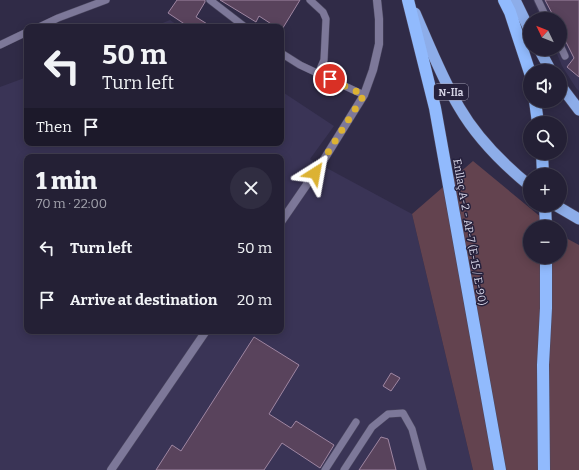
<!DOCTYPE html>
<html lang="en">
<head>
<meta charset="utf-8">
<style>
	body { margin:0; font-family:Bitter,serif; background:#302d41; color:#f1f3f6; height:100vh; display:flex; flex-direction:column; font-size:15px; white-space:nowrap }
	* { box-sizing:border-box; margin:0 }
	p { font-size:13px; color:#a3a3ad }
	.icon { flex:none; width:22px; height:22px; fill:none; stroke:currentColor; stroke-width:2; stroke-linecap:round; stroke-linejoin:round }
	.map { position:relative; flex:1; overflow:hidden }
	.details { position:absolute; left:24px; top:154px; width:260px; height:180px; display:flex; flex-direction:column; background:#242035; border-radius:8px; box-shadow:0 2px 10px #0003,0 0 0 1px #413e50 }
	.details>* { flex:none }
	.guide { position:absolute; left:24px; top:24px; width:260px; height:122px; border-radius:8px; box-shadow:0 2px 10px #0003,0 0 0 1px #413e50; background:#242035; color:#f1f3f6; overflow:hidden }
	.needle { width:26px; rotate:313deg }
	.tools { position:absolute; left:523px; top:12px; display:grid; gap:8px }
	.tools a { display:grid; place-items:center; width:44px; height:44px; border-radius:50%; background:#242035; box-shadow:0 2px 10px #0003,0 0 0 1px #413e50; font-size:20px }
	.pin { position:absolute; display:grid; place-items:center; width:34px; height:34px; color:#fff; margin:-17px; border:2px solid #fff; border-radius:50%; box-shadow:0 1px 4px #0007 }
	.me { position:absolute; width:44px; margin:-22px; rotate:34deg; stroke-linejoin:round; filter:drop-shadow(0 0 3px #0008) }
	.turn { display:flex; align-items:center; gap:14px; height:84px; padding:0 12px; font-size:18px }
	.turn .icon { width:52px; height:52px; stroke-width:2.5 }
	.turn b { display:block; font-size:28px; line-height:34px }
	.then { display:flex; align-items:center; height:38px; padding:0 12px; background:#0003; gap:8px; font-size:15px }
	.round { display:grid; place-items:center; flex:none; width:42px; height:42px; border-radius:21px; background:#302d41 }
	.summary { display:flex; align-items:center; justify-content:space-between; height:68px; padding:0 12px }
	h1 { font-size:24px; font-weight:800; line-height:30px }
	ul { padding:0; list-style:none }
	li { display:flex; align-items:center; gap:12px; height:52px; padding:0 12px }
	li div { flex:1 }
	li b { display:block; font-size:15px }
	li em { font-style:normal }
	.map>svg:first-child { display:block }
	.built { fill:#3a3456; fill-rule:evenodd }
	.green { fill:#63434f }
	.building { fill:#59435c; stroke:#9f86a2 }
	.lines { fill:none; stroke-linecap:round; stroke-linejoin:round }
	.service-casing { stroke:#4d4961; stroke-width:8 }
	.minor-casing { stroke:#4d4961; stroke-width:9 }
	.trunk-casing { stroke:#4d4961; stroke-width:12 }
	.motorway-casing { stroke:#4d4961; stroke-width:13 }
	.service { stroke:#7d7899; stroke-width:7 }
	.minor { stroke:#7d7899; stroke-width:8 }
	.trunk { stroke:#8dade9; stroke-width:11 }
	.motorway { stroke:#91bafd; stroke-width:12 }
	.route { stroke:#dcb233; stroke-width:7; stroke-dasharray:0 12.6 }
	.labels { text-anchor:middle; stroke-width:3; stroke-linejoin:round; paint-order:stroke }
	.shield { fill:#26213c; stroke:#a19eb3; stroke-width:1 }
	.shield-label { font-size:10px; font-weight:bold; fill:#d6d4e6 }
	.street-label { font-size:11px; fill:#d6d4e6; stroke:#26213c }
</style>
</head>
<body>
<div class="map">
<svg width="579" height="470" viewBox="0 0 579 470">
	<rect width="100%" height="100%" fill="#302b47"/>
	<g class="built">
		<path d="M533,0h46v91l-3,-3 -14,-22 -7,-17h5v-30h-19z"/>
		<path d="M170,20l10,7h-27z"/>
		<path d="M27,77v66h254v-52l53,35 -24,33 102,55 61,256h-473v-383zM27,157h254v174h-254z"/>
	</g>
	<path class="green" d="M473,161l80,66h-23v30h30v-24l6,5 13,7v225h-106l-61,-256z"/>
	<g class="building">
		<path d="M177,0h28v2l-9,15 16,10h-23l-21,-14z"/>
		<path d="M220,0h80l-19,31v-4h-5l-17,-11 -3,6z"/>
		<path d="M545,0h34v77l-12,-10 7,-9 -14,-28v-11h-5z"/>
		<path d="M254,337l45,28 -30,49 22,14 5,-7 38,24 -14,23 -38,-25 -18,27h-108l16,-25 9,6z"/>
		<path d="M391,373l9,5 -9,13 -8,-5z"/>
		<path d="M381,437l7,2 8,31h-37z"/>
	</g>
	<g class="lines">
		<g class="service-casing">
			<g id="service">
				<path d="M210,0l35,27"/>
				<path d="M310,0l13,12 3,7 -2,41 -6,14"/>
				<path d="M538,0l9,19"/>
				<path d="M39,27l19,-9 48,-18"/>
				<path d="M0,45l27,-13"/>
				<path d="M560,45l5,11"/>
				<path d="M281,53l19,12 64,30"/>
				<path d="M325,470l31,-48"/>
				<path d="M344,470l28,-43 16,-13 15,-1 9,16 11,41"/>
			</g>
		</g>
		<g class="minor-casing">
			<g id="minor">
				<path d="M281,222l42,-61 41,-66 9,-25 6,-26v-25l-2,-19"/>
				<path d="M111,470l95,-139"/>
			</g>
		</g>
		<g class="trunk-casing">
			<g id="trunk">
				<path d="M515,0l15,31"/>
				<path d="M415,13c14,32 27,65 44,94 18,31 44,57 71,79"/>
				<path d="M539,49l12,22"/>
				<path d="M560,85l19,25"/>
				<path d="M555,205l24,14"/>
			</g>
		</g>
		<g class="motorway-casing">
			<g id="motorway">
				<path d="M408,0l27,108 65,362"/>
				<path d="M504,0l6,12 20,61"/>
				<path d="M535,101l3,22"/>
				<path d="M542,153l1,22"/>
				<path d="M545,205l1,22"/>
				<path d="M544,470l-1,-105 3,-57v-51"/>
			</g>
		</g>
		<use href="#service" class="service"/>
		<use href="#minor" class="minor"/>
		<use href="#trunk" class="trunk"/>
		<use href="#motorway" class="motorway"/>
	</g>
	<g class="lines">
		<path class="route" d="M315,173l49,-78 -34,-16"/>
	</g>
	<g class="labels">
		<rect class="shield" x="434" y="84" width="34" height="16" rx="3"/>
		<g class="shield-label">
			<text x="451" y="96">N-IIa</text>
		</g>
		<g class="street-label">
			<text transform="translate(470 232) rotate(80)" y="4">Enllaç A-2 - AP-7 (E-15 / E-90)</text>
		</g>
	</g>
</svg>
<div class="tools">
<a><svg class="needle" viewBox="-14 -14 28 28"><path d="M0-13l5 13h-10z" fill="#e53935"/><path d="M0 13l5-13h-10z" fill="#a3a3ad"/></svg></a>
<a><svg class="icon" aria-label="sound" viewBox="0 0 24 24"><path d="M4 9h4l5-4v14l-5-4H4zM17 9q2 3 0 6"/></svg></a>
<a><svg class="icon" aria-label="search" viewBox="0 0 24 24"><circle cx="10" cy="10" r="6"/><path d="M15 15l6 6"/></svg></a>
<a>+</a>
<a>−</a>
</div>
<div class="pin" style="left:330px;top:79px;background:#d93025"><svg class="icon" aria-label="arrive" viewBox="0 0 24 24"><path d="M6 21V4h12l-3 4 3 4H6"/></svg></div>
<svg class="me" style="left:315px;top:173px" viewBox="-20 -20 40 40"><path d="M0-17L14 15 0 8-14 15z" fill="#dcb233" stroke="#fff" stroke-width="4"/></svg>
<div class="guide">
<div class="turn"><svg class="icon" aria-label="left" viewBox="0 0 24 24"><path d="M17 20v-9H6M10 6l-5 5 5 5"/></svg><div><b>50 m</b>Turn left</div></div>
<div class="then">Then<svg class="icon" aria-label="arrive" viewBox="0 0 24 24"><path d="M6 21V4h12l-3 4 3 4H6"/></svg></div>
</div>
<section class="details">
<div class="summary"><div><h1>1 min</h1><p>70 m · 22:00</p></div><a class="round"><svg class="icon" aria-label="close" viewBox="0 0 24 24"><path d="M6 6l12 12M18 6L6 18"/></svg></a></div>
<ul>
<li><svg class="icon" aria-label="left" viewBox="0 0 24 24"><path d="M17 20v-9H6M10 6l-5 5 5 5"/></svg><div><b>Turn left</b></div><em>50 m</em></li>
<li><svg class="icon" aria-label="arrive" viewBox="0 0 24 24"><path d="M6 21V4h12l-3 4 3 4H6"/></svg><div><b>Arrive at destination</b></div><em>20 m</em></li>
</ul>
</section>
</div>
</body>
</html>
